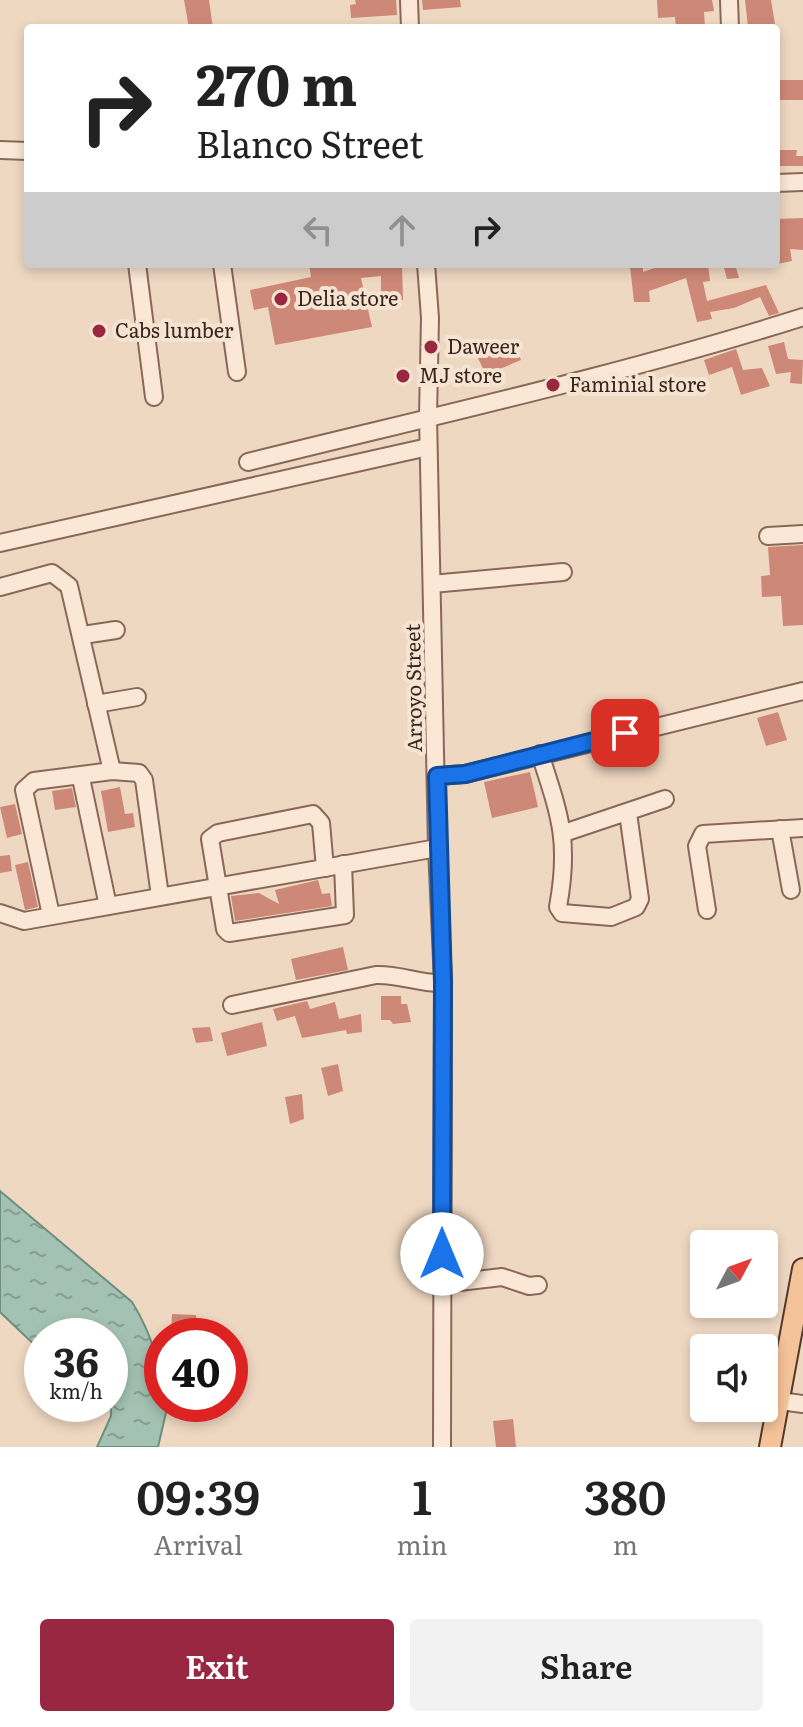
<!DOCTYPE html>
<html lang="en">
<head>
<meta charset="utf-8">
<style>
	body { margin:0; font-family:Literata,serif; background:#f2f2f2; color:#222; height:100vh; display:flex; flex-direction:column; font-size:30px; white-space:nowrap }
	* { box-sizing:border-box; margin:0 }
	p { font-size:26px; color:#767676 }
	.icon { flex:none; width:44px; height:44px; fill:none; stroke:currentColor; stroke-width:2; stroke-linecap:round; stroke-linejoin:round }
	.map { position:relative; height:1447px; overflow:hidden }
	.panel { display:flex; flex-direction:column; background:#fff; flex:1 }
	.panel>* { flex:none }
	.hud { position:absolute; left:24px; top:24px; width:756px; height:244px; border-radius:8px; box-shadow:0 4px 12px #0003; background:#fff; color:#222; overflow:hidden }
	.needle { width:52px; rotate:49deg }
	.controls { position:absolute; left:690px; top:1230px; display:grid; gap:16px }
	.controls a { display:grid; place-items:center; width:88px; height:88px; border-radius:8px; background:#fff; box-shadow:0 4px 12px #0003; font-size:40px }
	.speed { position:absolute; left:24px; top:1318px; display:flex; gap:16px; font-size:40px; font-weight:700; text-align:center }
	.speed>* { display:grid; place-content:center; width:104px; height:104px; border-radius:50%; background:#fff; box-shadow:0 4px 12px #0003; line-height:1 }
	.speed small { font-size:20px; font-weight:400 }
	.speed .limit { border:12px solid #d22; background:#fff; color:#111 }
	.pin { position:absolute; display:grid; place-items:center; width:68px; height:68px; color:#fff; margin:-34px; border-radius:16px; box-shadow:0 4px 12px #0006 }
	.me { position:absolute; width:88px; margin:-44px; rotate:0deg; stroke-linejoin:round; filter:drop-shadow(0 0 6px #0008) }
	.turn { display:flex; align-items:center; gap:28px; height:168px; padding:0 40px; font-size:36px }
	.turn .icon { width:104px; height:104px; stroke-width:2.5 }
	.turn b { display:block; font-size:56px; line-height:68px }
	.lanes { display:flex; align-items:center; height:76px; padding:0 40px; background:#0003; justify-content:center; gap:40px; direction:ltr }
	.lanes .off { opacity:.35 }
	.eta { display:flex; justify-content:space-evenly; align-items:center; height:136px; text-align:center }
	.eta b { font-size:48px; font-weight:600; line-height:56px }
	.cta { display:flex; gap:16px; margin-top:auto; padding:16px 40px }
	.cta a { flex:1; height:92px; border-radius:8px; background:#9a2741; color:#fff; font-size:32px; font-weight:600; line-height:92px; text-align:center }
	.cta a+a { background:#f2f2f2; color:#222 }
	.map>svg:first-child { display:block }
	.water { fill:url(#water-ripples); stroke:#6b907f; stroke-width:2 }
	.building { fill:#ce8877 }
	.lines { fill:none; stroke-linecap:round; stroke-linejoin:round }
	.minor-casing { stroke:#8a6859; stroke-width:20 }
	.major-casing { stroke:#57372d; stroke-width:24 }
	.minor { stroke:#fae7d5; stroke-width:16 }
	.major { stroke:#f4c399; stroke-width:20 }
	.route-casing { stroke:#114b97; stroke-width:20 }
	.route { stroke:#1a73e8; stroke-width:14 }
	.poi-dot { fill:#9a2741; stroke:#f6e4d2; stroke-width:3 }
	.labels { text-anchor:middle; stroke-width:8; stroke-linejoin:round; paint-order:stroke }
	.poi-label { font-size:20px; fill:#39251d; stroke:#f6e4d2; text-anchor:start }
	.street-label { font-size:20px; fill:#39251d; stroke:#f6e4d2 }
</style>
</head>
<body>
<div class="map">
<svg width="803" height="1447" viewBox="0 0 803 1447">
	<defs>
		<pattern id="water-ripples" width="26" height="14" patternUnits="userSpaceOnUse" patternTransform="scale(2)"><rect width="26" height="14" fill="#a4c2b3"/><path d="M2 4q2-2 4 0t4 0M15 11q2-2 4 0t4 0" fill="none" stroke="#879d91"/></pattern>
	</defs>
	<rect width="100%" height="100%" fill="#efd8c2"/>
	<path class="water" d="M0,1191l132,111c20,32 30,64 30,102h6l-10,43h-61l14,-31 -1,-80h-68v16l-42,-40z"/>
	<g class="building">
		<path d="M184,0h25l4,28h-24z"/>
		<path d="M355,0h41l1,15 -46,3 -1,-13 6,-1z"/>
		<path d="M422,0h38l1,7 -38,3z"/>
		<path d="M657,0h55l2,11 -10,1 1,16h-29l-1,-11 -17,1z"/>
		<path d="M745,0h26l4,24 -27,3z"/>
		<rect x="776" y="80" width="27" height="20"/>
		<path d="M776,150h21l-1,6h7v10h-27z"/>
		<path d="M803,218v32l-13,-1 2,12 -15,3 -1,-45z"/>
		<path d="M309,264h93l1,36 -22,-1v-23l-20,2 11,49 -97,18 -7,-38 -14,3 -4,-20 61,-13z"/>
		<path d="M666,264h42l2,17 -7,1 4,19 59,-16 13,28 -10,3 -9,-19 -26,11 -24,4 2,7 -15,3 -11,-44 -37,13 1,11h-16l-4,-36 13,-1v7z"/>
		<path d="M723,264h12l4,14 -12,1z"/>
		<path d="M513,340l8,20 -35,15 -9,-19z"/>
		<path d="M784,342l4,17 15,1 -1,24 -12,-1 1,-11 -15,2 -8,-28z"/>
		<path d="M736,349l7,21 19,-2 8,18 -29,9 -9,-28 -23,8 -5,-15z"/>
		<path d="M803,545v80l-20,1 -2,-30 -19,1 -1,-21 9,-1 -2,-28z"/>
		<path d="M778,712l9,28 -21,6 -9,-28z"/>
		<path d="M530,772l8,35 -46,11 -8,-36z"/>
		<path d="M120,787l5,27 8,-1 2,14 -27,5 -7,-41z"/>
		<path d="M72,788l4,19 -21,3 -3,-19z"/>
		<path d="M15,804l7,30 -15,4 -7,-31z"/>
		<path d="M10,855l2,16 -12,2v-17z"/>
		<path d="M28,862l10,45 -13,3 -10,-45z"/>
		<path d="M318,880l4,14 8,-1 2,13 -97,15 -4,-25 28,-3 20,11 -4,-14z"/>
		<path d="M343,947l5,23 -52,10 -5,-21z"/>
		<path d="M381,996h20v8h6l4,18 -18,2 -3,-4h-9z"/>
		<path d="M307,1001l3,8 25,-7 4,17 22,-5 1,18 -15,2 -1,-4 -44,8 -7,-22 -18,5 -4,-12z"/>
		<path d="M262,1022l5,24 -40,10 -6,-23z"/>
		<path d="M210,1027l3,14 -17,2 -4,-15z"/>
		<path d="M338,1064l5,27 -15,5 -7,-28z"/>
		<path d="M302,1094l2,25 -14,5 -5,-27z"/>
		<path d="M172,1314l24,1 2,21h-27z"/>
		<path d="M513,1419l3,28h-20l-3,-26z"/>
	</g>
	<g class="lines">
		<g class="minor-casing">
			<g id="minor">
				<path d="M409,0l1,28"/>
				<path d="M729,0l1,28"/>
				<path d="M0,150l28,1"/>
				<path d="M776,183l27,-1"/>
				<path d="M137,264l17,133"/>
				<path d="M222,264l15,108"/>
				<path d="M426,264l4,54 -2,98 9,432 6,135 -1,464"/>
				<path d="M248,462c185,-46 372,-87 555,-145"/>
				<path d="M768,536l35,-2"/>
				<path d="M0,543l428,-96"/>
				<path d="M432,584l131,-12"/>
				<path d="M0,587l52,-14 17,13 43,185"/>
				<path d="M83,635l33,-5"/>
				<path d="M96,704l41,-7"/>
				<path d="M540,754c20,62 30,87 18,153l4,6 49,4 25,-10 4,-8 -12,-86"/>
				<path d="M437,776l28,-2 338,-83"/>
				<path d="M81,778l27,128"/>
				<path d="M780,829l11,61"/>
				<path d="M564,833l101,-34"/>
				<path d="M325,868l-4,-45 -8,-9 -95,19 -8,6 15,90 4,4 116,-18 -2,-51"/>
				<path d="M707,910l-10,-64 6,-12 100,-6"/>
				<path d="M0,913l24,8 413,-73"/>
				<path d="M51,915l-27,-125 10,-9 78,-10 27,2 5,7 16,116"/>
				<path d="M232,1005l144,-30c24,-1 43,9 67,8"/>
				<path d="M442,1284l60,-7 27,9 9,-1"/>
				<path d="M780,1401l23,3"/>
			</g>
		</g>
		<g class="major-casing">
			<path id="major" d="M770,1447l33,-178"/>
		</g>
		<use href="#minor" class="minor"/>
		<use href="#major" class="major"/>
	</g>
	<g class="lines">
		<g class="route-casing">
			<path id="route" d="M442,1254l1,-271 -6,-207 28,-2 160,-41"/>
		</g>
		<use href="#route" class="route"/>
	</g>
	<g class="poi-dot">
		<circle cx="281" cy="299" r="8"/>
		<circle cx="99" cy="331" r="8"/>
		<circle cx="431" cy="347" r="8"/>
		<circle cx="403" cy="376" r="8"/>
		<circle cx="553" cy="385" r="8"/>
	</g>
	<g class="labels">
		<g class="poi-label">
			<text x="297" y="306">Delia store</text>
			<text x="115" y="338">Cabs lumber</text>
			<text x="447" y="354">Daweer</text>
			<text x="419" y="383">MJ store</text>
			<text x="569" y="392">Faminial store</text>
		</g>
		<g class="street-label">
			<text transform="translate(414 688) rotate(-91)" y="7">Arroyo Street</text>
		</g>
	</g>
</svg>
<div class="controls">
<a><svg class="needle" viewBox="-14 -14 28 28"><path d="M0-13l5 13h-10z" fill="#e53935"/><path d="M0 13l5-13h-10z" fill="#767676"/></svg></a>
<a><svg class="icon" aria-label="sound" viewBox="0 0 24 24"><path d="M4 9h4l5-4v14l-5-4H4zM17 9q2 3 0 6"/></svg></a>
</div>
<div class="speed"><div>36<small>km/h</small></div><div class="limit">40</div></div>
<div class="pin" style="left:625px;top:733px;background:#d93025"><svg class="icon" aria-label="arrive" viewBox="0 0 24 24"><path d="M6 21V4h12l-3 4 3 4H6"/></svg></div>
<svg class="me" style="left:442px;top:1254px" viewBox="-20 -20 40 40"><circle r="19" fill="#fff"/><path d="M0-13L10 11 0 6-10 11z" fill="#1a73e8"/></svg>
<div class="hud">
<div class="turn"><svg class="icon" aria-label="right" viewBox="0 0 24 24"><path d="M7 20v-9h11M14 6l5 5-5 5"/></svg><div><b>270 m</b>Blanco Street</div></div>
<div class="lanes"><svg class="icon off" aria-label="left" viewBox="0 0 24 24"><path d="M17 20v-9H6M10 6l-5 5 5 5"/></svg><svg class="icon off" aria-label="ahead" viewBox="0 0 24 24"><path d="M12 20V5M6 11l6-6 6 6"/></svg><svg class="icon" aria-label="right" viewBox="0 0 24 24"><path d="M7 20v-9h11M14 6l5 5-5 5"/></svg></div>
</div>
</div>
<section class="panel">
<div class="eta">
<div><b>09:39</b><p>Arrival</p></div>
<div><b>1</b><p>min</p></div>
<div><b>380</b><p>m</p></div>
</div>
<div class="cta"><a>Exit</a><a>Share</a></div>
</section>
</body>
</html>
